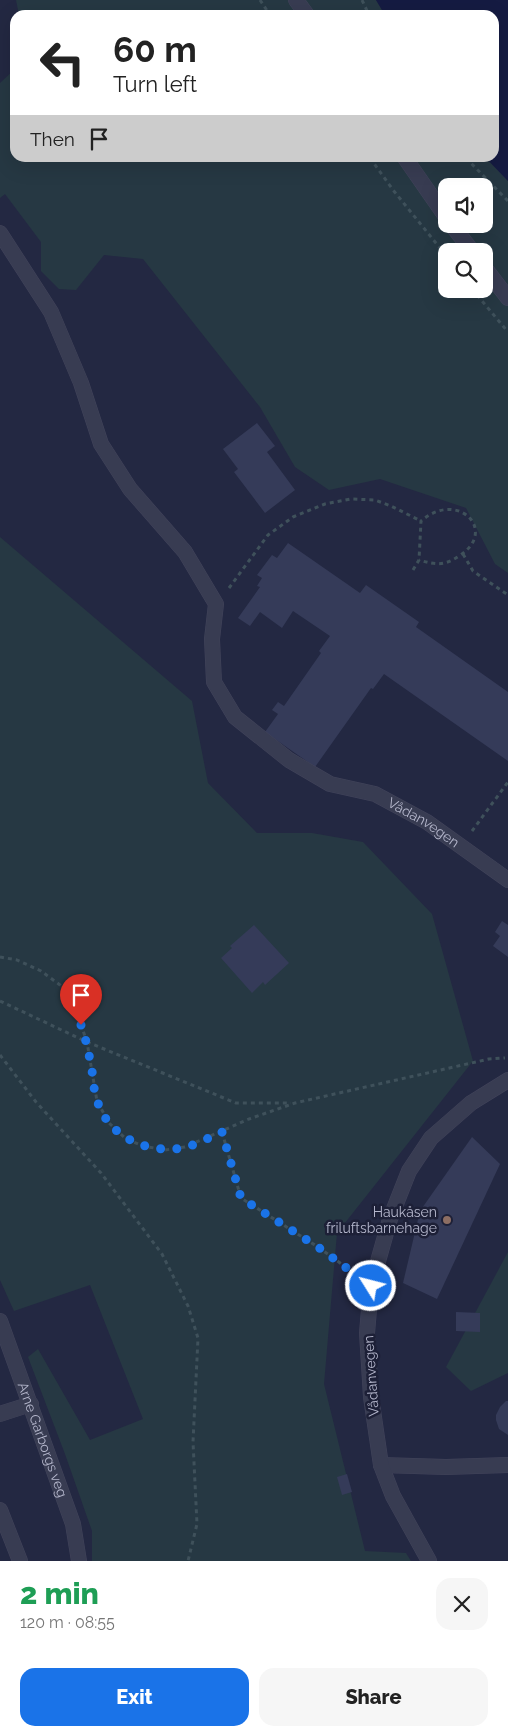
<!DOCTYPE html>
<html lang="en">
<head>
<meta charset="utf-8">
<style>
	body { margin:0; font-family:Raleway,sans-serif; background:#f6f6f6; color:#222; height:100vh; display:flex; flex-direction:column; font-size:19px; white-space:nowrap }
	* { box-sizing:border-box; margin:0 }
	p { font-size:16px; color:#767676 }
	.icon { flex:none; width:28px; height:28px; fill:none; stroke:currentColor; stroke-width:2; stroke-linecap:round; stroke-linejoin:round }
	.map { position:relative; height:1561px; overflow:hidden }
	.panel { display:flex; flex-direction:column; background:#fff; flex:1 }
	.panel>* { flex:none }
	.top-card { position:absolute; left:10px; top:10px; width:489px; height:152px; border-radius:15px; box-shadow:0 5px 20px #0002; background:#fff; color:#222; overflow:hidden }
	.fabs { position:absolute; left:438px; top:178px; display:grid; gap:10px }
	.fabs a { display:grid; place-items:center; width:55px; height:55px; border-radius:10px; background:#fff; box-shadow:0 5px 20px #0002; font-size:25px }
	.pin { position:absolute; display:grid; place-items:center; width:42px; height:42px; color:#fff; margin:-51px -21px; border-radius:50% 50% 50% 0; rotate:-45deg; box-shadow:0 0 5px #0007 }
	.pin .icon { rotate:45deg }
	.me { position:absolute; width:55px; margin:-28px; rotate:306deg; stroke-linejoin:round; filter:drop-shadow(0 0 4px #0008) }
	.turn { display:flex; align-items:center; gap:18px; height:105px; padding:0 20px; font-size:22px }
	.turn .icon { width:65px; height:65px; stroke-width:2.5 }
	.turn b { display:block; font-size:35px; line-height:42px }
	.then { display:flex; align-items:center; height:48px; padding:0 20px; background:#0003; gap:10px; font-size:19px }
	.round { display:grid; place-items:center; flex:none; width:52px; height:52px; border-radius:15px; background:#f6f6f6 }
	.overview { display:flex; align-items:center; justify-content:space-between; height:85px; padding:0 20px }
	h1 { font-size:30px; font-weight:800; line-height:38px; color:#1e9e55 }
	.button { display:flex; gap:10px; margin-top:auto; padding:10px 20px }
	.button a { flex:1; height:58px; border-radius:15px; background:#1a73e8; color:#fff; font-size:20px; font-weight:800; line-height:58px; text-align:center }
	.button a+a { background:#f6f6f6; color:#222 }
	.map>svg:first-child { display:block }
	.green { fill:#263843; fill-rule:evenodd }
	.water { fill:#151b42 }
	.building { fill:#353b59 }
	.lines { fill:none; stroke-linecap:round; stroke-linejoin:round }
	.minor-casing { stroke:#42445b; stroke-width:16 }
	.path { stroke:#3f515b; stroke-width:3; stroke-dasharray:4 4; stroke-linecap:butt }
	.minor { stroke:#383c52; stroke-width:15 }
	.route { stroke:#1a73e8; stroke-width:9; stroke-dasharray:0 16.2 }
	.education-dot { fill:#8d6e63; stroke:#1d2037; stroke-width:2 }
	.labels { text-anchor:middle; stroke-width:5; stroke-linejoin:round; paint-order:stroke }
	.street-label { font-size:14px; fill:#b5b7cc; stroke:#1d2037 }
	.poi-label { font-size:14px; fill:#b5b7cc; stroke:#1d2037; text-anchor:end }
</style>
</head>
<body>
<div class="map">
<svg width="508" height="1561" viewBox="0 0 508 1561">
	<rect width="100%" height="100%" fill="#232842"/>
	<g class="green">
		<path d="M16,0h360l9,15h-366z"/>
		<path d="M15,69v89h471l22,23v392l-13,-9 -29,-56 -86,-29 -51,11 -34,-23 -35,-60 -117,-148 -39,-4 -28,35 -17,-1 -18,-18v-29l-36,-48 -5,4v-115zM446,186h38v38h-38zM446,251h38v38h-38z"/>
		<path d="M0,537l192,164 16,82 49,50h55l51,9 69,72 41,147 -136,172 -13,151 41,167 41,2 5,8h-319v-30l-27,-77 -37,-97 10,-8 52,91 53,-21 -53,-134 -76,26 -14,-31z"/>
		<path d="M508,1252v121l-37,18 -25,-24z"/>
	</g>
	<path class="water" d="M376,0h132v181l-22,-23h8v-143h-109z"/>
	<g class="building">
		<path d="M257,423l18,23 -8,6 28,38 -30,23 -31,-41 4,-3 -15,-20z"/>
		<path d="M288,543l72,50 6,-8 53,37 -3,5 92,65v69l-124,-87 -11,15 -2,-1 -56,79 -50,-35 13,-18 -6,-4 6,-8 6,4 37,-53 -2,-2 11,-15 -37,-25 -11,17 -22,-16 -10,14 -12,-8 22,-31 -3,-1 5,-8 -5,-3 15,-20 5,3z"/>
		<path d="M502,921l6,4v32l-15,-11 7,-10 -5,-4z"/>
		<path d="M254,925l35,38 -24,22 -2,-3 -11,11 -31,-35 11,-10 -2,-2z"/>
		<path d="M472,1137l28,27 -63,135 -34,-16 17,-72z"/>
		<path d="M456,1312l24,1v19l-24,-1z"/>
		<path d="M506,1401h2v34l-9,-6 -3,-9v-5l4,-8z"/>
		<path d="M347,1474l5,18 -10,3 -5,-18z"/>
	</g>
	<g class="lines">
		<g class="minor-casing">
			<g id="minor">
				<path d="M296,0l11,15"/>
				<path d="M405,158l41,59"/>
				<path d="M451,224l21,27"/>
				<path id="s1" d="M0,233l51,79 30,71 20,61 29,45 55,63 31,52 -4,35 2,43 21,35 54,43 41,24 45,10 52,28 81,58"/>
				<path d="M484,267l24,31"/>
				<path id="s2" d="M0,1321l73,203 6,37"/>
				<path d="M0,1414l31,-10"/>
				<path d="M381,1465l65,2 62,-2"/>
				<path d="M0,1510l20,51"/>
				<path d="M429,1561l-36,-65 -12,-31 -10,-68 -4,-64 4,-47 19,-67 19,-48 22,-33 40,-35 37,-23"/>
			</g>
		</g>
		<g class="path">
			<path d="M260,0l10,15"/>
			<path d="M362,0l7,15"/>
			<path d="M370,158l23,32 47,58"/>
			<path d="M466,158l42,43"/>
			<path d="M472,289l36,43"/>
			<path d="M463,554l10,17 35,24"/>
			<path d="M413,570l6,-10 2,-39c37,-32 78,10 38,35 -15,10 -23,9 -40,4"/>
			<path d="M229,588l39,-53 25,-18 32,-13 26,-5 24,1 16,6 30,15"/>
			<path d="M472,831l36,-49"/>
			<path d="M0,957l17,3 24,11 19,14 15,23 12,34 10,59 12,22 17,16 17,7 22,4 20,-3 64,-28 46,-16 194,-44 16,-1"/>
			<path d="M0,1001l87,41 149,61h55"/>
			<path d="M0,1055l36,47 65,71 61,81 26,52 10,32 -5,104 4,82 -9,37"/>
			<path d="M222,1132l19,66 77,49 36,26"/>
		</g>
		<use href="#minor" class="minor"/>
	</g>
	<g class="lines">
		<path class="route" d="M81,1025c6,17 9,34 12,52 1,8 1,16 4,23 11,37 50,54 86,48 13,-3 27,-11 39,-16l19,66 77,49 53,39"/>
	</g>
	<circle class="education-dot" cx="447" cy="1220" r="5"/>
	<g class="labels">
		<g class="street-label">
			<text dy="5" stroke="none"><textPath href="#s1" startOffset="771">Vådanvegen</textPath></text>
			<text transform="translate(371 1376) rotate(-94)" y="5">Vådanvegen</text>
			<text dy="5" stroke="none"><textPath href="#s2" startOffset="126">Arne Garborgs veg</textPath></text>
		</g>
		<g class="poi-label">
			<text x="437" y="1217">Haukåsen<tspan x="437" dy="16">friluftsbarnehage</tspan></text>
		</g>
	</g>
</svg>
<div class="fabs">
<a><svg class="icon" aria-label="sound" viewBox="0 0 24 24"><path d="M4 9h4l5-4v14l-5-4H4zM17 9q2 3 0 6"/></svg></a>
<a><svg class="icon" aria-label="search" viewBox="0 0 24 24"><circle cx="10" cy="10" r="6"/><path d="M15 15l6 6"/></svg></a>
</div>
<div class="pin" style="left:81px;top:1025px;background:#d93025"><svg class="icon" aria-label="arrive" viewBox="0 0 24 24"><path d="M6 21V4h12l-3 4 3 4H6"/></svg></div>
<svg class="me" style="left:371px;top:1286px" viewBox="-20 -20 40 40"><circle r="17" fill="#1a73e8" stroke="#fff" stroke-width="3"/><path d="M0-11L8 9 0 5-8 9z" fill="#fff"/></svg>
<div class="top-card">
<div class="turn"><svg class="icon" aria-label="left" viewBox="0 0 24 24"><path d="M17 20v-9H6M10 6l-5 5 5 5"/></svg><div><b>60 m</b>Turn left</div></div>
<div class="then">Then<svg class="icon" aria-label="arrive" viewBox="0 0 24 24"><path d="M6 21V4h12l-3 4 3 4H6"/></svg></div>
</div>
</div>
<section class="panel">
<div class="overview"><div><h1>2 min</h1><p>120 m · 08:55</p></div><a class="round"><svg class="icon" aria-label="close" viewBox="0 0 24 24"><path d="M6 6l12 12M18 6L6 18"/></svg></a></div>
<div class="button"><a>Exit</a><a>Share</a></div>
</section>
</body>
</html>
